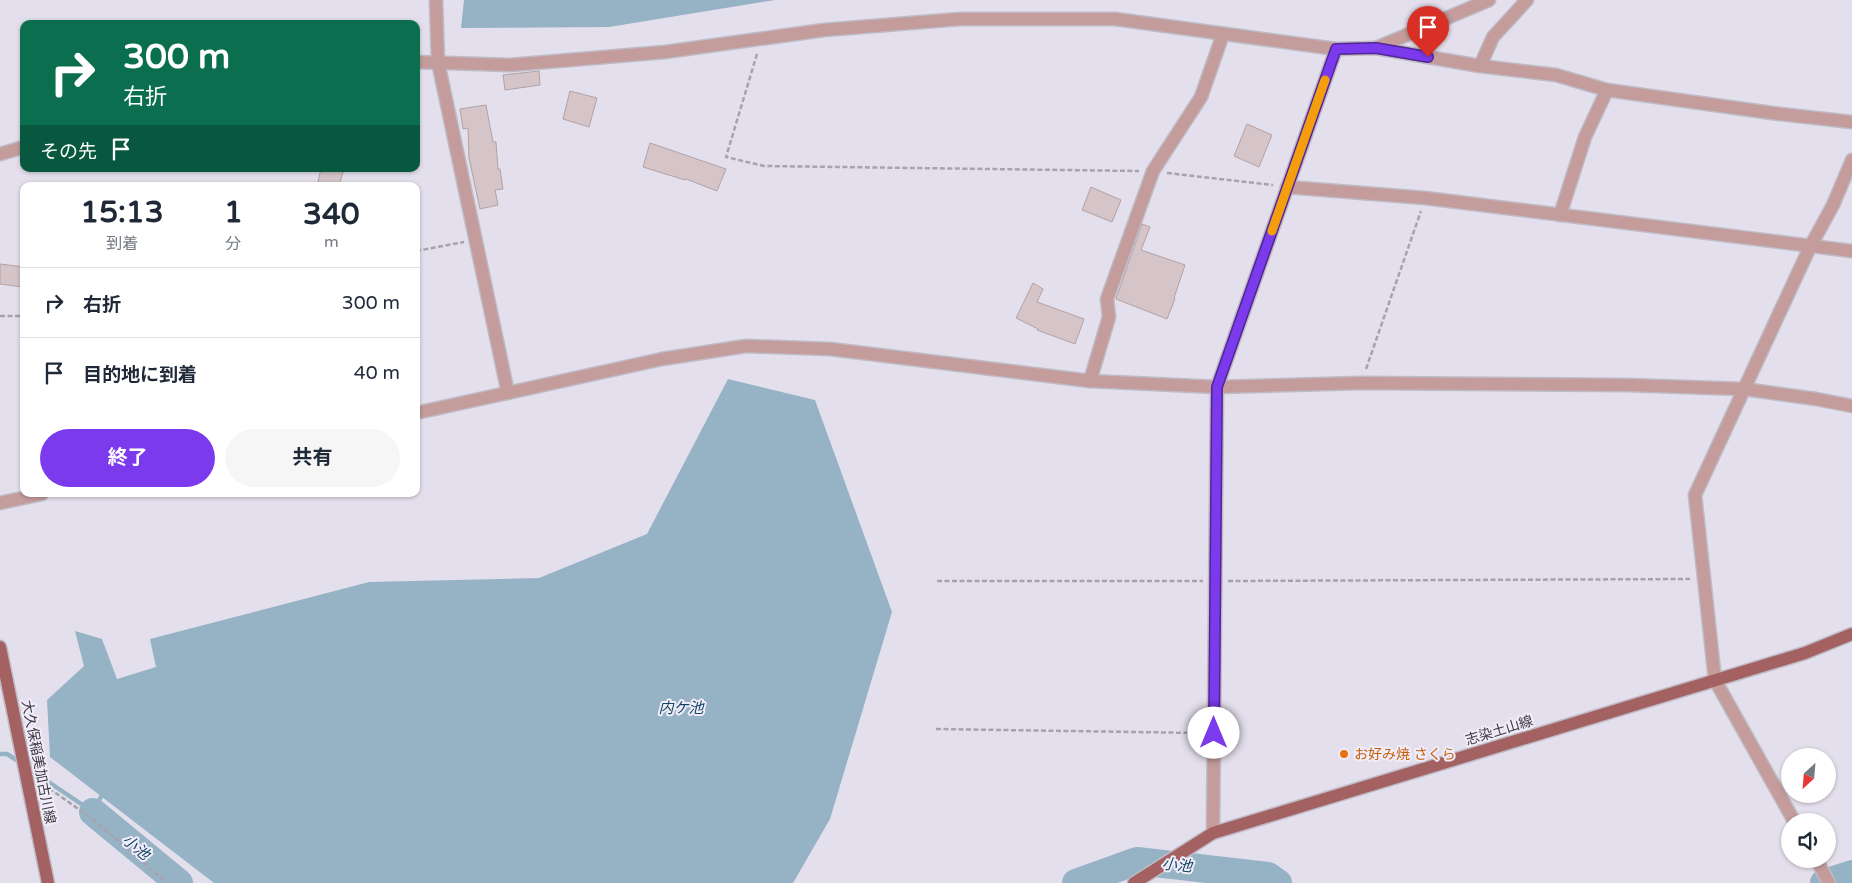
<!DOCTYPE html>
<html lang="ja">
<head>
<meta charset="utf-8">
<style>
	body { margin:0; font-family:"Varela Round","Noto Sans JP",sans-serif; background:#f6f6f7; color:#1f2937; height:100vh; display:flex; flex-direction:column; font-size:19px; white-space:nowrap }
	* { box-sizing:border-box; margin:0 }
	p { font-size:16px; color:#747a83 }
	.icon { flex:none; width:28px; height:28px; fill:none; stroke:currentColor; stroke-width:2; stroke-linecap:round; stroke-linejoin:round }
	.map { position:relative; flex:1; overflow:hidden }
	.sheet { position:absolute; left:20px; top:182px; width:400px; height:315px; display:flex; flex-direction:column; background:#fff; border-radius:10px; box-shadow:0 1px 4px #0004 }
	.sheet>* { flex:none }
	.top-card { position:absolute; left:20px; top:20px; width:400px; height:152px; border-radius:10px; box-shadow:0 1px 4px #0004; background:#0b6e4f; color:#fff; overflow:hidden }
	.needle { width:32px; rotate:206deg }
	.fabs { position:absolute; left:1781px; top:748px; display:grid; gap:10px }
	.fabs a { display:grid; place-items:center; width:55px; height:55px; border-radius:50%; background:#fff; box-shadow:0 1px 4px #0004; font-size:25px }
	.pin { position:absolute; display:grid; place-items:center; width:42px; height:42px; color:#fff; margin:-51px -21px; border-radius:50% 50% 50% 0; rotate:-45deg; box-shadow:0 0 5px #0007 }
	.pin .icon { rotate:45deg }
	.me { position:absolute; width:55px; margin:-28px; rotate:0deg; stroke-linejoin:round; filter:drop-shadow(0 0 4px #0008) }
	.turn { display:flex; align-items:center; gap:18px; height:105px; padding:0 20px; font-size:22px }
	.turn .icon { width:65px; height:65px; stroke-width:2.5 }
	.turn b { display:block; font-size:35px; line-height:42px }
	.then { display:flex; align-items:center; height:48px; padding:0 20px; background:#0003; gap:10px; font-size:19px }
	.eta { display:flex; justify-content:space-evenly; align-items:center; height:85px; text-align:center }
	.eta b { font-size:30px; font-weight:700; line-height:35px }
	.action { display:flex; gap:10px; margin-top:auto; padding:10px 20px }
	.action a { flex:1; height:58px; border-radius:30px; background:#7c3aed; color:#fff; font-size:20px; font-weight:700; line-height:58px; text-align:center }
	.action a+a { background:#f6f6f7; color:#1f2937 }
	ul { padding:0; list-style:none }
	li { display:flex; align-items:center; gap:15px; height:70px; padding:0 20px; border-top:1px solid #e0e1e3 }
	li div { flex:1 }
	li b { display:block; font-size:19px }
	li em { font-style:normal }
	.map>svg:first-child { display:block }
	.water { fill:#96b3c6 }
	.lines { fill:none; stroke-linecap:round; stroke-linejoin:round }
	.stream { stroke:#96b3c6; stroke-width:4.5 }
	.river { stroke:#96b3c6; stroke-width:28 }
	.building { fill:#d5c5c9; stroke:#b1a2a6 }
	.minor-casing { stroke:#bfbbc6; stroke-width:15 }
	.major-casing { stroke:#bfbbc6; stroke-width:15 }
	.path { stroke:#a7a3ae; stroke-width:2.5; stroke-dasharray:5 2.5; stroke-linecap:butt }
	.minor { stroke:#c39c9b; stroke-width:12 }
	.major { stroke:#a36161; stroke-width:12 }
	.route-casing { stroke:#51269a; stroke-width:12 }
	.route { stroke:#7c3aed; stroke-width:9 }
	.slow { stroke:#f59e0b; stroke-width:9 }
	.food-dot { fill:#e8710a; stroke:#f1ecf9; stroke-width:2 }
	.labels { text-anchor:middle; stroke-width:4; stroke-linejoin:round; paint-order:stroke }
	.street-label { font-size:14px; fill:#3c3a3f; stroke:#f1ecf9 }
	.food-label { font-size:14px; fill:#c56008; stroke:#f1ecf9; text-anchor:start }
	.water-label { font-size:15px; font-style:italic; fill:#0f4561; stroke:#f1ecf9 }
</style>
</head>
<body>
<div class="map">
<svg width="1852" height="883" viewBox="0 0 1852 883">
	<rect width="100%" height="100%" fill="#e4dfec"/>
	<g class="water">
		<path d="M464,0h311l-166,27 -148,1z"/>
		<path d="M728,379l87,21 77,212 -62,207 -37,64h-579l-164,-126 -3,-57 37,-34 -9,-35 27,8 15,40 39,-12 -6,-28 219,-57 170,-4 108,-44z"/>
	</g>
	<g class="lines">
		<g class="stream">
			<path d="M0,754h7l14,9"/>
			<path d="M28,768l65,44 11,-21"/>
		</g>
		<g class="river">
			<path d="M93,812l86,71"/>
			<path d="M1076,883l61,-22 131,15 10,7"/>
			<path d="M1824,883l28,-9"/>
		</g>
	</g>
	<g class="building">
		<path d="M539,71l1,14 -35,5 -2,-15z"/>
		<path d="M570,91l27,7 -8,29 -26,-8z"/>
		<path d="M486,105l7,37h3l2,27h2l3,20 -8,1 3,15 -18,4 -11,-51 -1,-30 -5,1 -3,-20z"/>
		<path d="M1247,124l25,11 -13,32 -25,-11z"/>
		<path d="M650,143l76,26 -9,22 -31,-12 -1,1 -42,-13z"/>
		<path d="M321,169h23l-5,17h-22z"/>
		<path d="M1091,187l30,13 -9,22 -30,-12z"/>
		<path d="M1142,224l8,3 -9,23 44,15 -11,33 1,1 -8,20 -51,-20z"/>
		<path d="M0,264l24,3 -2,20 -22,-3z"/>
		<path d="M1033,283l10,6 -6,13 47,17 -9,25 -38,-14 1,-1 -22,-11z"/>
	</g>
	<g class="lines">
		<g class="minor-casing">
			<g id="minor">
				<path d="M436,0l2,62 70,331"/>
				<path d="M1376,48l113,-48"/>
				<path d="M416,62l94,3 155,-13 159,-22 136,-11h155l221,30 40,-1 104,18 76,9 51,15 165,23 80,9"/>
				<path d="M1480,66l13,-29 34,-37"/>
				<path d="M0,154l24,-7"/>
				<path d="M1287,187l138,11 427,53"/>
				<path d="M1560,215l25,-78 22,-47"/>
				<path d="M1090,381l19,-64 -2,-18 46,-128 48,-74 22,-63"/>
				<path d="M416,413l246,-54 84,-13 84,3 260,32 127,6 144,-4 266,2 117,4 72,10 36,7"/>
				<path d="M0,503l42,-9"/>
				<path d="M1794,821l-79,-141 -20,-185 115,-248 23,-42 19,-45"/>
				<path d="M1213,833l4,-446 119,-338"/>
				<path d="M1816,859l13,24"/>
			</g>
		</g>
		<g class="major-casing">
			<g id="major">
				<path d="M0,647l48,236"/>
				<path d="M1134,883l79,-50 592,-180 47,-19"/>
			</g>
		</g>
		<g class="path">
			<path d="M757,54l-31,103 38,9 375,5"/>
			<path d="M1167,173l106,12"/>
			<path d="M416,251l48,-9"/>
			<path d="M0,316h24"/>
			<path d="M1366,369l55,-158"/>
			<path d="M937,581h266"/>
			<path d="M1228,581l462,-2"/>
			<path d="M936,729l264,4"/>
			<path d="M43,784l51,36 73,63"/>
		</g>
		<use href="#minor" class="minor"/>
		<use href="#major" class="major"/>
	</g>
	<g class="lines">
		<g class="route-casing">
			<path id="route" d="M1214,733l3,-346 119,-338 40,-1 52,9"/>
		</g>
		<use href="#route" class="route"/>
		<path class="slow" d="M1272,231l53,-151"/>
	</g>
	<circle class="food-dot" cx="1344" cy="754" r="5"/>
	<g class="labels">
		<g class="street-label">
			<text transform="translate(1499 730) rotate(-17)" y="5">志染土山線</text>
			<text transform="translate(39 762) rotate(79)" y="5">大久保稲美加古川線</text>
		</g>
		<g class="food-label">
			<text x="1354" y="759">お好み焼 さくら</text>
		</g>
		<g class="water-label">
			<text x="681" y="713">内ケ池</text>
			<text transform="translate(136 847) rotate(39)" y="5">小池</text>
			<text transform="translate(1177 865) rotate(6)" y="5">小池</text>
		</g>
	</g>
</svg>
<div class="fabs">
<a><svg class="needle" viewBox="-14 -14 28 28"><path d="M0-13l5 13h-10z" fill="#e53935"/><path d="M0 13l5-13h-10z" fill="#747a83"/></svg></a>
<a><svg class="icon" aria-label="sound" viewBox="0 0 24 24"><path d="M4 9h4l5-4v14l-5-4H4zM17 9q2 3 0 6"/></svg></a>
</div>
<div class="pin" style="left:1428px;top:57px;background:#d93025"><svg class="icon" aria-label="arrive" viewBox="0 0 24 24"><path d="M6 21V4h12l-3 4 3 4H6"/></svg></div>
<svg class="me" style="left:1214px;top:733px" viewBox="-20 -20 40 40"><circle r="19" fill="#fff"/><path d="M0-13L10 11 0 6-10 11z" fill="#7c3aed"/></svg>
<div class="top-card">
<div class="turn"><svg class="icon" aria-label="right" viewBox="0 0 24 24"><path d="M7 20v-9h11M14 6l5 5-5 5"/></svg><div><b>300 m</b>右折</div></div>
<div class="then">その先<svg class="icon" aria-label="arrive" viewBox="0 0 24 24"><path d="M6 21V4h12l-3 4 3 4H6"/></svg></div>
</div>
<section class="sheet">
<div class="eta">
<div><b>15:13</b><p>到着</p></div>
<div><b>1</b><p>分</p></div>
<div><b>340</b><p>m</p></div>
</div>
<ul>
<li><svg class="icon" aria-label="right" viewBox="0 0 24 24"><path d="M7 20v-9h11M14 6l5 5-5 5"/></svg><div><b>右折</b></div><em>300 m</em></li>
<li><svg class="icon" aria-label="arrive" viewBox="0 0 24 24"><path d="M6 21V4h12l-3 4 3 4H6"/></svg><div><b>目的地に到着</b></div><em>40 m</em></li>
</ul>
<div class="action"><a>終了</a><a>共有</a></div>
</section>
</div>
</body>
</html>
